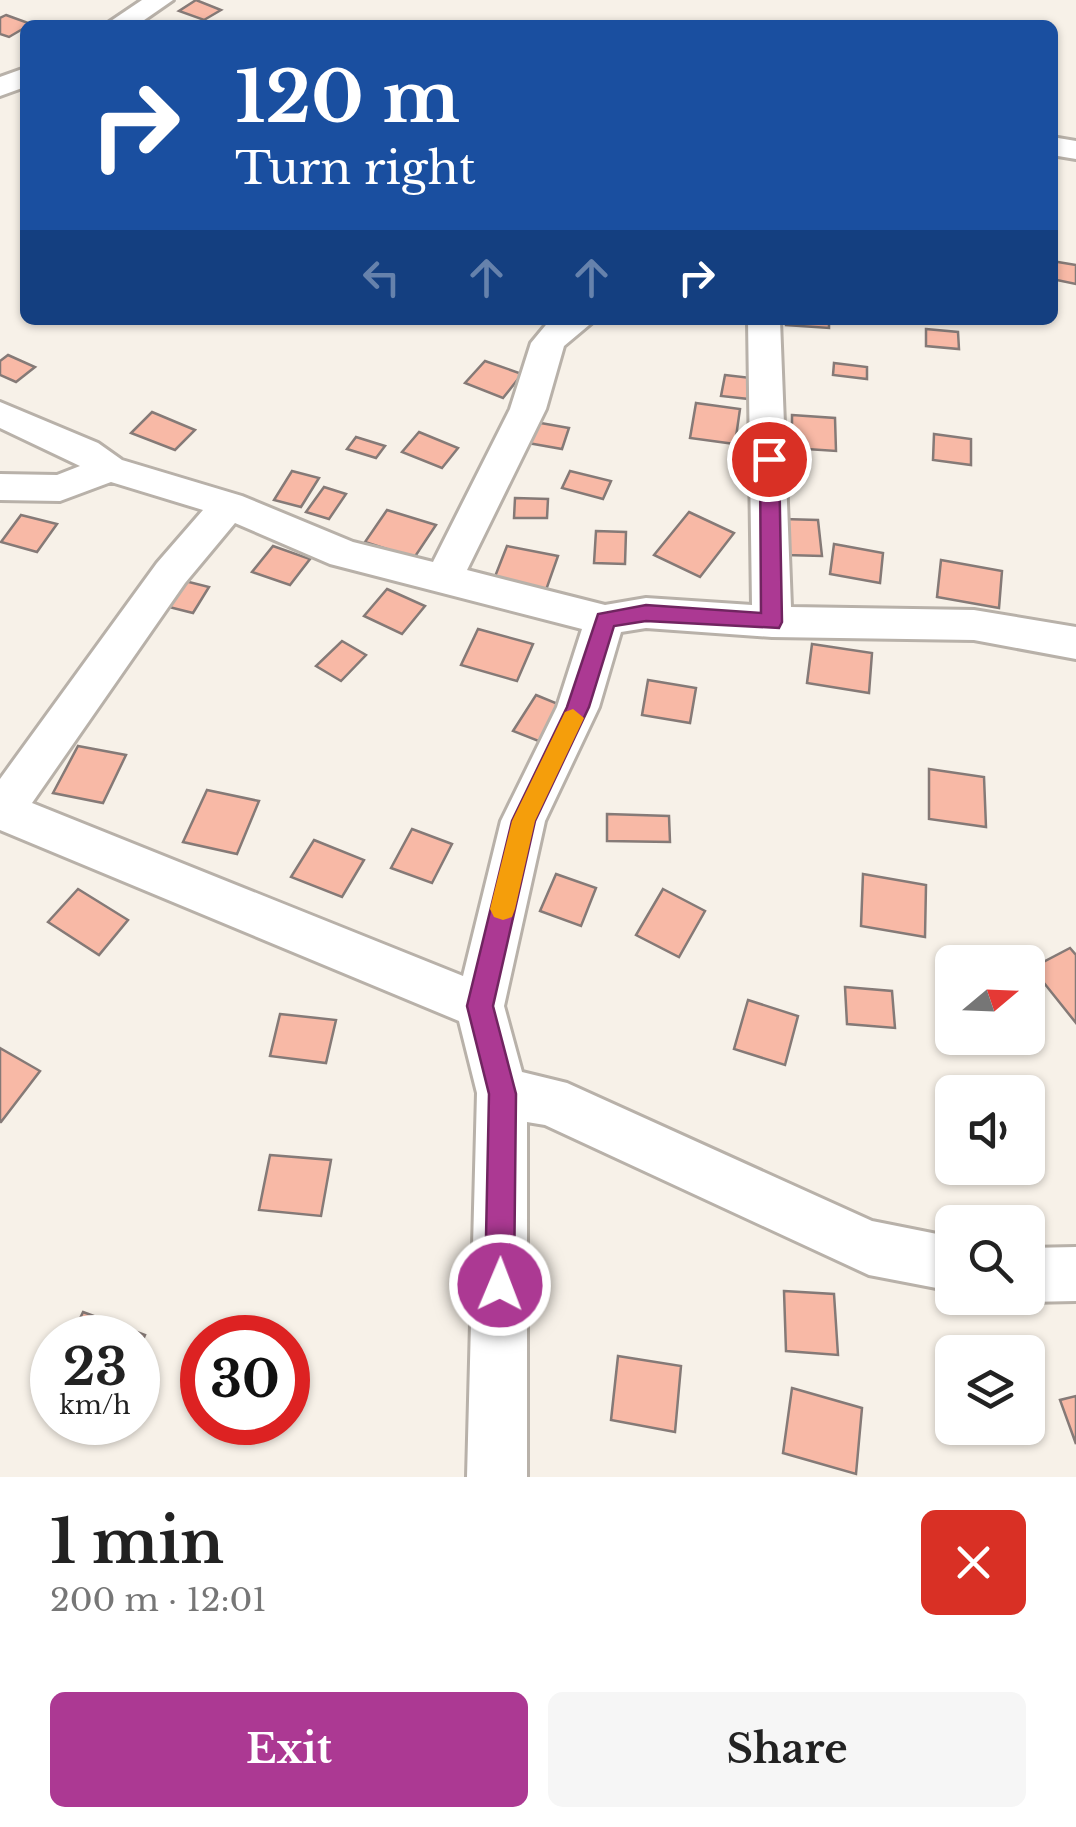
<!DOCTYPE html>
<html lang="en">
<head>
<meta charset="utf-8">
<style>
	body { margin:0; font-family:"Libre Baskerville",serif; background:#f6f6f6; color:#222; height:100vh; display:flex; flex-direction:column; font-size:38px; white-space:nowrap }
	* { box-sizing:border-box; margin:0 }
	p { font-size:32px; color:#767676 }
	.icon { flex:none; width:55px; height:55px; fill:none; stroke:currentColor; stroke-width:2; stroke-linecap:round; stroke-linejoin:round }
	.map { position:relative; height:1477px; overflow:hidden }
	.details { display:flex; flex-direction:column; background:#fff; flex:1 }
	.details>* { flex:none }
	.banner { position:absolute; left:20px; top:20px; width:1038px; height:305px; border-radius:15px; box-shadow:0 2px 8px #0004; background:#1a4fa0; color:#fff; overflow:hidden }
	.needle { width:65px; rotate:71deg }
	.tools { position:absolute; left:935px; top:945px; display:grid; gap:20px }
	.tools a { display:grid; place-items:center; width:110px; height:110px; border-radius:15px; background:#fff; box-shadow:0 2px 8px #0004; font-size:50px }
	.speed { position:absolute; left:30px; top:1315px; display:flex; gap:20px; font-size:50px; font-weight:700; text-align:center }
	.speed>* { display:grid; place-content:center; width:130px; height:130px; border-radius:50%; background:#fff; box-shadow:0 2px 8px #0004; line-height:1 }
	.speed small { font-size:25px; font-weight:400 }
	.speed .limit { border:15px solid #d22; background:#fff; color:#111 }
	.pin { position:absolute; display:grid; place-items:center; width:85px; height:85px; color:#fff; margin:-42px; border:5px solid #fff; border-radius:50%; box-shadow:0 2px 10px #0007 }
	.me { position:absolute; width:110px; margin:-55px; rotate:1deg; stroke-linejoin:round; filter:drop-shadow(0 0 8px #0008) }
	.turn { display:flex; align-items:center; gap:35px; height:210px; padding:0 50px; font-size:45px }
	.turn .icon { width:130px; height:130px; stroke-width:2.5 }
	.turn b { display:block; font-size:70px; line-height:85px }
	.lanes { display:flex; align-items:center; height:95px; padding:0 50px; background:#0003; justify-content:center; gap:50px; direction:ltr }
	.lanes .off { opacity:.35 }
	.round { display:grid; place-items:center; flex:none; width:105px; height:105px; border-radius:15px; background:#f6f6f6 }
	.head { display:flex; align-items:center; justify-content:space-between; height:170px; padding:0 50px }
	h1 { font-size:60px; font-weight:800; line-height:75px }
	.action { display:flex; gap:20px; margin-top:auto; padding:20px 50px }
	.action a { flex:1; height:115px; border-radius:15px; background:#ac3993; color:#fff; font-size:40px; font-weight:800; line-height:115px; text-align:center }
	.action a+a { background:#f6f6f6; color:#222 }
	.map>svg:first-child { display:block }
	.building { fill:#f8b9a6; stroke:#857a77; stroke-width:2.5 }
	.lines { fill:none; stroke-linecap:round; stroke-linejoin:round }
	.minor-casing { stroke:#b8b1a9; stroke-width:6 }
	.minor { fill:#fff; fill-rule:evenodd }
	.route { fill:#ac3993; stroke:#702560; stroke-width:2.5 }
	.slow { fill:#f59e0b }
</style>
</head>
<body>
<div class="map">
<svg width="1076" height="1477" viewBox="0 0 1076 1477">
	<rect width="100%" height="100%" fill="#f7f1e8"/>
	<g class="building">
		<path d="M196,0l25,10 -17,10 -25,-9z"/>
		<path d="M6,15l25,9 -22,13 -9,-3v-16z"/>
		<path d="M1052,261l24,4v19l-24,-5z"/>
		<path d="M786,320h43v8l-43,-3z"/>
		<path d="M926,329l32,3 1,17 -33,-3z"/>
		<path d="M8,355l27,12 -19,15 -16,-7v-14z"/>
		<path d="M485,361l37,13 -19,24 -38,-15z"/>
		<path d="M834,363l33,4v12l-34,-4z"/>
		<path d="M725,375l35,4 -2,21 -37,-4z"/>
		<path d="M696,403l44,6 -5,35 -45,-6z"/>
		<path d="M152,412l43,18 -20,20 -44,-17z"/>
		<path d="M792,415l43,3 1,33 -44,-3z"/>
		<path d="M535,422l34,6 -7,21 -34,-6z"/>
		<path d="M419,432l39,16 -16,20 -40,-16z"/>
		<path d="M934,434l37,5v26l-38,-5z"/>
		<path d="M356,437l29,9 -9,12 -29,-9z"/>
		<path d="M292,471l27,7 -18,29 -27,-7z"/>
		<path d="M570,471l41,10 -8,18 -41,-11z"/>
		<path d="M324,487l22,7 -17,25 -23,-7z"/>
		<path d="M515,498l33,1 -1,19h-33z"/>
		<path d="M387,510l49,15 -22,33 -49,-16z"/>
		<path d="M689,512l45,21 -34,44 -46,-22z"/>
		<path d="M21,515l36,9 -20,28 -36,-10z"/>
		<path d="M783,519l35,1 4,36 -36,-1z"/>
		<path d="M596,531l30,1 -1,32 -31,-1z"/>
		<path d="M834,544l49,9 -3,30 -50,-9z"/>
		<path d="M273,546l37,13 -20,26 -38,-13z"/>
		<path d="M507,546l51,10 -12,34 -52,-11z"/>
		<path d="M941,560l61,11 -3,37 -62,-11z"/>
		<path d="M177,579l32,8 -16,26 -32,-8z"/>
		<path d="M387,589l38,17 -23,28 -38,-18z"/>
		<path d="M478,629l55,15 -16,37 -56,-16z"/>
		<path d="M342,641l24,14 -25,26 -25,-15z"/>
		<path d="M812,644l60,9 -3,40 -62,-10z"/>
		<path d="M648,680l48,8 -6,35 -48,-8z"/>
		<path d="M536,695l27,11 -22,36 -28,-11z"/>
		<path d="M78,746l48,9 -23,48 -50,-10z"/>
		<path d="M929,769l55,8 2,50 -57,-8z"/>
		<path d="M207,790l52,11 -22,53 -54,-12z"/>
		<path d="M607,814l62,2 1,26 -63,-1z"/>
		<path d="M412,829l40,15 -20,39 -41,-15z"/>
		<path d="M314,840l50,20 -22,37 -51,-20z"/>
		<path d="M556,874l40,14 -15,38 -41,-15z"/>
		<path d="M863,874l63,11 -1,52 -64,-11z"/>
		<path d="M78,889l50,31 -29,35 -51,-33z"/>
		<path d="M663,889l42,22 -26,46 -43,-22z"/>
		<path d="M1070,948l6,7v68l-44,-55z"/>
		<path d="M952,968v42l-15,-39z"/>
		<path d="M845,987l47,4 3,37 -48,-4z"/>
		<path d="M748,1000l50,16 -13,49 -51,-16z"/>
		<path d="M280,1014l56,6 -10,43 -56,-7z"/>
		<path d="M0,1048l40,23 -39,51h-1z"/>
		<path d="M270,1155l61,5 -10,56 -62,-6z"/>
		<path d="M784,1291l50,3 4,61 -52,-4z"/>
		<path d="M83,1312l62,23 -7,16v-13h-67z"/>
		<path d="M618,1356l63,10 -6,66 -64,-12z"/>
		<path d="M792,1388l70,20 -6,66 -73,-21z"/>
		<path d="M1076,1396v48l-16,-44z"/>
	</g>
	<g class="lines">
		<g class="minor-casing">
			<g id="minor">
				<path d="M142,0h31l-36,25h-32z"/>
				<path d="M25,68v19l-25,9v-19z"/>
				<path d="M1052,137l24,4v18l-24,-4z"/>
				<path d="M550,320h45l-31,26 -18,63 -79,161 138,35 41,-7 106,7 -4,-285h32l11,287 183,3 102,17v32l-102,-19 -202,-3 -126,-9 -25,4 -22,75 -54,114 -41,185 18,66 45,11 305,138 80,16v54l-83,-16 -324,-150 -18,-3v355h-60l10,-384 -18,-72 -459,-191v-51l157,-216 46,-53 -92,-28 -51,19 -60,-1v-26l57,1 23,-9 -80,-38v-26l98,41 24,17 120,36 111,46 80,20 77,-153 21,-66zM235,523l95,41 252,65 -25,78 -56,114 -38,155 -431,-173 153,-220z"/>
				<path d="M1076,1247v54l-48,1 -12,-4h12v-50z"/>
			</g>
		</g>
		<use href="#minor" class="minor"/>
	</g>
	<path class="route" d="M769,452l10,7 3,163 -3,6 -133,-7 -32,5 -25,81 -54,114 -42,185 23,88 -2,191 -4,11 -10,4 -11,-4 -4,-11 4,-191 -22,-88 45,-185 55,-114 31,-93 48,-9 115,8 -1,-154z"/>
	<path class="slow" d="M573,709l11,9 -49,103 -20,88 -3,8 -9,3 -9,-3 -4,-8 22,-88 53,-109z"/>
</svg>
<div class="tools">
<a><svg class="needle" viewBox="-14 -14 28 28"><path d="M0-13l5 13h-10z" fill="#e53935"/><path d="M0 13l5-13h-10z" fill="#767676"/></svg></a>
<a><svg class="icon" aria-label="sound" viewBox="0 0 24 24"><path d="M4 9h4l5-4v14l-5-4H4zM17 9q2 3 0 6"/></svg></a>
<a><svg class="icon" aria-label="search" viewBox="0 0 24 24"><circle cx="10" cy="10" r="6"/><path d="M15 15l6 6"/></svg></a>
<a><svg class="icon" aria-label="layers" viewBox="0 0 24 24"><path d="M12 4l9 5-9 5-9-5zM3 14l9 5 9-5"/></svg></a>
</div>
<div class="speed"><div>23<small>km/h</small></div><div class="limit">30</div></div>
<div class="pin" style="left:769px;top:459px;background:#d93025"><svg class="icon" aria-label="arrive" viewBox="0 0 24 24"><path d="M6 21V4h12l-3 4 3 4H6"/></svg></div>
<svg class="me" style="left:500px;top:1285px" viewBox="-20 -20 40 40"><circle r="17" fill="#ac3993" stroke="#fff" stroke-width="3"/><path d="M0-11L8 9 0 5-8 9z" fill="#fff"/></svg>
<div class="banner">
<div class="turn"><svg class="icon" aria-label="right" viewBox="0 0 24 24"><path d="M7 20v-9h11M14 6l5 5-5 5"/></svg><div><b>120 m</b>Turn right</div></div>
<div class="lanes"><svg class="icon off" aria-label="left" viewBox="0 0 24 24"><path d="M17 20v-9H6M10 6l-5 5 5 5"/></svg><svg class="icon off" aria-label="ahead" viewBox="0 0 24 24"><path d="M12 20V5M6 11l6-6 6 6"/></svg><svg class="icon off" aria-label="ahead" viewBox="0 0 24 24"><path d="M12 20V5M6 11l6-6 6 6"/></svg><svg class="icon" aria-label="right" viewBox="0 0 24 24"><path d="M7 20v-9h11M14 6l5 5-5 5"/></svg></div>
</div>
</div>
<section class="details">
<div class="head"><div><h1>1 min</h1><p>200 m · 12:01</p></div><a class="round" style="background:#d93025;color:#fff"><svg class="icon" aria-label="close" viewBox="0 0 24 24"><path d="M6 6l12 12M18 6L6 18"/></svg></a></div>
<div class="action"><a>Exit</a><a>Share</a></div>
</section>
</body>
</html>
